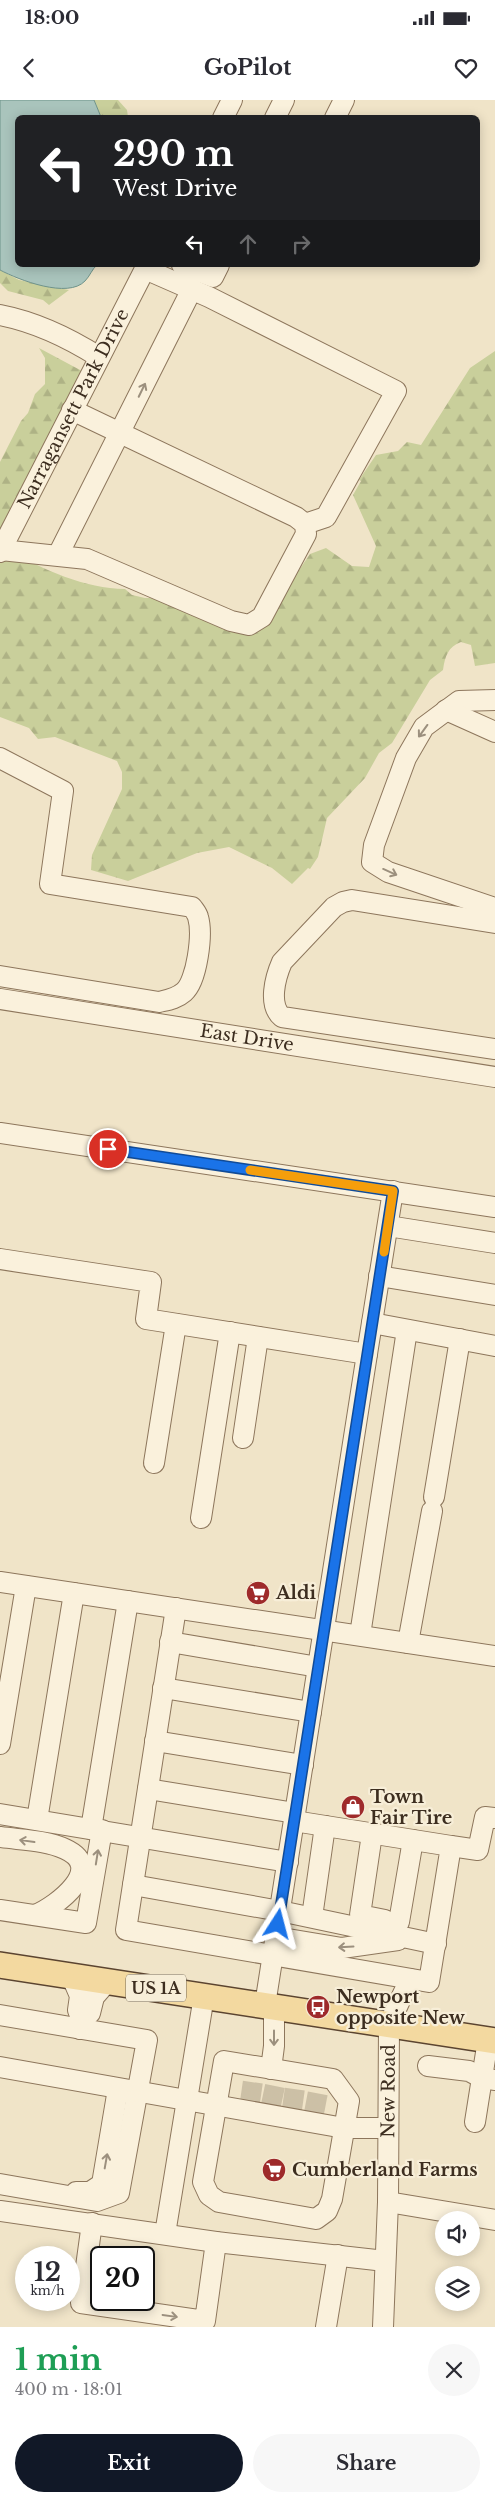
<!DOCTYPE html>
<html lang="en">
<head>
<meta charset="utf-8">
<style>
	body { margin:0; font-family:"Libre Baskerville",serif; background:#f7f7f7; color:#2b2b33; height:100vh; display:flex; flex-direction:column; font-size:19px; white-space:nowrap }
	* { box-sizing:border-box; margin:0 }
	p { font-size:16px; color:#7c7c81 }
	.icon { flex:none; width:28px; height:28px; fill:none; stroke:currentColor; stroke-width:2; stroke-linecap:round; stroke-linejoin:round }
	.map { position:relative; height:2227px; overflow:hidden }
	.panel { display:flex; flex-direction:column; background:#fff; flex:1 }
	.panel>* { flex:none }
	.banner { position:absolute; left:15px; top:15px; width:465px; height:152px; border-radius:8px; box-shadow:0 2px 12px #0003; background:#202124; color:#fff; overflow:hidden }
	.controls { position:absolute; left:435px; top:2111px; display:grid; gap:10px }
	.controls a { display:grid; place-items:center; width:45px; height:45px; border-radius:50%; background:#fff; box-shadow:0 2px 12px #0003; font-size:25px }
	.speed { position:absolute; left:15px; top:2146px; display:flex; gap:10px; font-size:25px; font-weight:700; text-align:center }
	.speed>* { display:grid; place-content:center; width:65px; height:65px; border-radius:50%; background:#fff; box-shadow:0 2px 12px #0003; line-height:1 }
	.speed small { font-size:12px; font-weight:400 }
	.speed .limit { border:2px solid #111; border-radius:8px; background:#fff; color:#111 }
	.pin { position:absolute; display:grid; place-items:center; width:42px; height:42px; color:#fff; margin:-21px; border:2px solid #fff; border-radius:50%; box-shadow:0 1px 5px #0007 }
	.me { position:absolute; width:55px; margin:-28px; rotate:9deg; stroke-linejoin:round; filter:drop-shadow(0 0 4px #0008) }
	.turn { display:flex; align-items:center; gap:18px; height:105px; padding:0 15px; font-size:22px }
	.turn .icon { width:65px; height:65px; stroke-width:2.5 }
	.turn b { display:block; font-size:35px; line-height:42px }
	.lanes { display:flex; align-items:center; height:48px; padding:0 15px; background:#0003; justify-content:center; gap:25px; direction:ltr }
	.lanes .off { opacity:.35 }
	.round { display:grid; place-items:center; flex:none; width:52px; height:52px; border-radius:26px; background:#f7f7f7 }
	.overview { display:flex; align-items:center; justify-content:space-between; height:85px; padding:0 15px }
	h1 { font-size:30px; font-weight:800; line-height:38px; color:#1e9e55 }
	.button { display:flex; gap:10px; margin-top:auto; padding:10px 15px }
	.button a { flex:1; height:58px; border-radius:30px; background:#111827; color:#fff; font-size:20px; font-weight:800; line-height:58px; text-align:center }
	.button a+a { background:#f7f7f7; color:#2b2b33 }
	.status { display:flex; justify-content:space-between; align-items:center; height:35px; padding:0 25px; background:#fff; direction:ltr }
	.status svg { height:14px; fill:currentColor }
	header { display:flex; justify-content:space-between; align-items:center; height:65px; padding:0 15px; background:#fff; font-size:22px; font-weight:800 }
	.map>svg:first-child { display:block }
	.forest { fill:url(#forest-firs) }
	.water { fill:#a9c4bc; stroke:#6f938a }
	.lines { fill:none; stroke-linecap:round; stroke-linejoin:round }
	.minor-tunnel { stroke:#ccc0a6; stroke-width:20; stroke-dasharray:20 10; stroke-linecap:butt }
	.minor-casing { stroke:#8d765c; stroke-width:22 }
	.major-casing { stroke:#5b4430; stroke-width:28 }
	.minor { stroke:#faf1dc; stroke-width:20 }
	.major { stroke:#f3d9a0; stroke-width:25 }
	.oneway { stroke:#9c907e }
	.route-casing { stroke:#114b97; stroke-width:12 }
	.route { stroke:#1a73e8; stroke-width:9 }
	.slow { stroke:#f59e0b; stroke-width:9 }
	.labels { text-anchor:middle; stroke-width:4.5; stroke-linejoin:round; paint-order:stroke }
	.shield { fill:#f7eed8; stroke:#756857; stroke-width:1 }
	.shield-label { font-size:16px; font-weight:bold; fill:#3d2e20 }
	.street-label { font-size:18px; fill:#3d2e20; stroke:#f7eed8 }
	.poi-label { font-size:18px; font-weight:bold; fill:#3d2e20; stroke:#f7eed8; text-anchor:start }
</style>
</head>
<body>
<div class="status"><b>18:00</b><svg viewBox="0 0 49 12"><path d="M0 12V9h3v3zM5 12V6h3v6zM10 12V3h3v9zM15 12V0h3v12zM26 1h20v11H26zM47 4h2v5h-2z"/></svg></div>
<header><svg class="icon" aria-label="back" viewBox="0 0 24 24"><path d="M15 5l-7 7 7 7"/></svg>GoPilot<svg class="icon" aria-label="heart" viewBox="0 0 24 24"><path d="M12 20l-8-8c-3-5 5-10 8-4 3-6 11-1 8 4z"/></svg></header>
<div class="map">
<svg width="495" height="2227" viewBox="0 0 495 2227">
	<defs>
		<pattern id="forest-firs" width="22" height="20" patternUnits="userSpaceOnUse" patternTransform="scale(1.25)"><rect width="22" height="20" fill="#c9cf9b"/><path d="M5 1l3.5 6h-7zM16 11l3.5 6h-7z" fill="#aeb285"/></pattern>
	</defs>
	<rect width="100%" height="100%" fill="#f0e4c8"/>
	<g class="forest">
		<path d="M94,0h24l9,10 1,7h-27z"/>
		<path d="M0,170l19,10 50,10 -20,15 -6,-5 -35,-9 -8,-8z"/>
		<path d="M39,248l56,30 -87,172c34,19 78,39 117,39l7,6 13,3h32l81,32 52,-76 16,-6 26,18 17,1 7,-21 -23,-51 8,-14 -2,-1 17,-25 22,-4 9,-9 14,3 49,-77 25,-17v312l-20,3 -4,-21 -10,-3c-13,5 -16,14 -18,28l-13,10 -38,63 -13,10 -14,25 -38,40 -9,39 -8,12 -2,-1 -16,16 -20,-16 -43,-21 -32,6 -69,28 -37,-11 1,-15 30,-66v-17l-5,-11 -62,-24 -17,2 -9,-11 -29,-11v-255l21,-41 7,-8 7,-19 10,-10v-26z"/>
	</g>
	<path class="water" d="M0,0h94l7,17 -83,1v147h79c-5,4 -7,11 -12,16 -17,18 -66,-1 -85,-11z"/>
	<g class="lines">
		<g class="minor-tunnel">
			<path d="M250,2002l3,-21"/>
			<path d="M271,2005l4,-19"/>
			<path d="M292,2009l3,-21"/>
			<path d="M314,2013l4,-21"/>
		</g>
		<g class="minor-casing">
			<g id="minor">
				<path d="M223,18l9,-18"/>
				<path d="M275,18l9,-18"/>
				<path d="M335,18l9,-18"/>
				<path d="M182,165l31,12 6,-12"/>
				<path d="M145,169l64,28 187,94 -70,126 -21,7"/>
				<path d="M0,215c36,7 69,23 99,42"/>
				<path d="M1,450l86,9 144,62 18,4 13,-8 44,-83 -1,-10 -9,-7 -224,-107"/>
				<path id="s1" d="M0,452l147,-287"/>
				<path d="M58,455l134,-266"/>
				<path d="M495,600l-36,1 -35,26 -18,31 -32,87 -2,17 16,10 107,36"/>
				<path d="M446,610l49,22"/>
				<path d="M0,658l63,33 -13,93 142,23c2,3 5,6 6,10 5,17 -1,64 -14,75 -8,7 -16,8 -25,10l-159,-26"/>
				<path d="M495,823l-143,-23 -9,2 -9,5 -52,55c-7,16 -14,43 0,55l213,32"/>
				<path id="s2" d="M0,899l495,78"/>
				<path d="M0,1033l495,74"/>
				<path d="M388,1126l107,17"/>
				<path d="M0,1159l151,23 -5,37 221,35 26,-163"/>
				<path d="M379,1176l116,19"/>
				<path d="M372,1223l123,23"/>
				<path d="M243,1338l15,-101"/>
				<path d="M154,1363l22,-139"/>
				<path d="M434,1397l26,-158"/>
				<path d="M201,1418l29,-186"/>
				<path d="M0,1482l495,74"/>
				<path d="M176,1508l-50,322 303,52 22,-136 -157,-25"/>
				<path d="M360,1535l47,-305"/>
				<path d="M170,1542l148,25"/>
				<path d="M408,1543l24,-132"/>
				<path d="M163,1588l148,24"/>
				<path d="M155,1641l148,24"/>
				<path d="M0,1644l26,-158"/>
				<path d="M148,1689l147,24"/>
				<path d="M0,1714l288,48"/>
				<path d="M37,1720l37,-227"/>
				<path d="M91,1729l37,-228"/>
				<path d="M372,1734l-12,81 25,5"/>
				<path d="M0,1737c21,3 46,3 65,12 42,19 -8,57 -30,66"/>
				<path d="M451,1746l27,4 7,-33 10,1"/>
				<path d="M133,1785l147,26 156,33"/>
				<path d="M0,1810l86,13 16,-93"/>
				<path d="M312,1817l13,-91"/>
				<path d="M399,1822l14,-82"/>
				<path d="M276,1837l66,11 56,-8"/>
				<path d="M71,1875l9,21 -2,14 4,11 -2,8"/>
				<path d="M265,1905l102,-651"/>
				<path d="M0,1915l147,25 -28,153 -22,8 -97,-17"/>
				<path d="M82,1921l8,-8 4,-16 14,-16"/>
				<path d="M224,1961l109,18 16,22 -17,98 -5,12 -11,8 -97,-17 -10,-7 -6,-13z"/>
				<path d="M428,1966l41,5 13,7 12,2"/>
				<path d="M0,1967l344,61h44"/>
				<path d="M271,1969l3,-23v-40"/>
				<path d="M475,2022l13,-82"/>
				<path d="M76,2092h14l12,-8 16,-95"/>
				<path d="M388,2102l107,18"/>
				<path d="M0,2111l216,31 169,19"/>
				<path d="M92,2123l-11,80 124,18 11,-79"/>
				<path d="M165,2134l39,-238"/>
				<path d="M326,2227l12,-72"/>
				<path id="s3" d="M383,2227l5,-125 1,-178 21,-45"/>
			</g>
		</g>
		<g class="major-casing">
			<path id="major" d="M0,1865l495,76"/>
		</g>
		<use href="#minor" class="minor"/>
		<use href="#major" class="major"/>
	</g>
	<defs><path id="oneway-shaft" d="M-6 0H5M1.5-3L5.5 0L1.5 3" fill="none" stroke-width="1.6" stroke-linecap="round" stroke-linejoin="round" transform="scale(1.25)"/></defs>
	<g class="oneway">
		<use href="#oneway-shaft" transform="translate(142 290) rotate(-64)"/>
		<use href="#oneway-shaft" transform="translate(423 631) rotate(126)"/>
		<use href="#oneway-shaft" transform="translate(390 772) rotate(24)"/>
		<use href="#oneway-shaft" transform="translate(27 1741) rotate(-172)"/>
		<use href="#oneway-shaft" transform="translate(97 1757) rotate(-81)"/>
		<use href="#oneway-shaft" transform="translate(346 1847) rotate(177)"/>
		<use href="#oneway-shaft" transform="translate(274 1938) rotate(90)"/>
		<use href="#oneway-shaft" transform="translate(106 2061) rotate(-80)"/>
		<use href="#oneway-shaft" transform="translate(170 2216) rotate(8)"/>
	</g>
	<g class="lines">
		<g class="route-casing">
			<path id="route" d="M108,1049l285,42 -115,733"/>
		</g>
		<use href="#route" class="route"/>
		<path class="slow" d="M250,1070l143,21 -9,61"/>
	</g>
	<defs>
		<g id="supermarket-disc" transform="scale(1.25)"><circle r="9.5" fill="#9e2a2b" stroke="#f7eed8"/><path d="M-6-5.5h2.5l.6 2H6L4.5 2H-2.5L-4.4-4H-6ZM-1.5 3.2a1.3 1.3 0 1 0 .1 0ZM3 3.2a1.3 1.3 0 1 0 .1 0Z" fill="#fff"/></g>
		<g id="shop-disc" transform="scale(1.25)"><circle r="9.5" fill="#9e2a2b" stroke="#f7eed8"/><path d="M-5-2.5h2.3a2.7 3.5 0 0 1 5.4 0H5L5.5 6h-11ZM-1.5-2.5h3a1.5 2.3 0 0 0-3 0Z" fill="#fff"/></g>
		<g id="bus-disc" transform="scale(1.25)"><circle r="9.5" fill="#9e2a2b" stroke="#f7eed8"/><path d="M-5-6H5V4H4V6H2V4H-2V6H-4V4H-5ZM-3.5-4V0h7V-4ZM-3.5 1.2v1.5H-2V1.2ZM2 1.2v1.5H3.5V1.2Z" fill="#fff"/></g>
	</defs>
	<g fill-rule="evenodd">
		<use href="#supermarket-disc" x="258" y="1493"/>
		<use href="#shop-disc" x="353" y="1707"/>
		<use href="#bus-disc" x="318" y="1907"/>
		<use href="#supermarket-disc" x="274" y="2070"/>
	</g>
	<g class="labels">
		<rect class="shield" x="126" y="1874.5" width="60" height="27" rx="4"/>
		<g class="shield-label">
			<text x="156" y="1894">US 1A</text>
		</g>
		<g class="street-label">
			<text dy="6" stroke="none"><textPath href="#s1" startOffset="161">Narragansett Park Drive</textPath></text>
			<text dy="6" stroke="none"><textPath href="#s2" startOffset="250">East Drive</textPath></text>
			<text dy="6" stroke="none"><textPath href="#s3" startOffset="236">New Road</textPath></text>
		</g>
		<g class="poi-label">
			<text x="276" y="1499">Aldi</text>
			<text x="370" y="1703">Town<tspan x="370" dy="21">Fair Tire</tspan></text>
			<text x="336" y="1903">Newport<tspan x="336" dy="21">opposite New</tspan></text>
			<text x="292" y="2076">Cumberland Farms</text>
		</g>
	</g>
</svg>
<div class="controls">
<a><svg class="icon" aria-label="sound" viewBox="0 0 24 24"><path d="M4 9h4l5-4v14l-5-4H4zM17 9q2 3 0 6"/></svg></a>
<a><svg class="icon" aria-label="layers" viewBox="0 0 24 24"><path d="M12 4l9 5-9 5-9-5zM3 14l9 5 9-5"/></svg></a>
</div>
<div class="speed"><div>12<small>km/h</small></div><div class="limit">20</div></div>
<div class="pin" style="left:108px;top:1049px;background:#d93025"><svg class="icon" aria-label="arrive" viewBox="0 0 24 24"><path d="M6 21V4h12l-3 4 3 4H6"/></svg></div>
<svg class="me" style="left:278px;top:1824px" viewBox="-20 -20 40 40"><path d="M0-17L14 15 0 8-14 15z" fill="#1a73e8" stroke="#fff" stroke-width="4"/></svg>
<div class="banner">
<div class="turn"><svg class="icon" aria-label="left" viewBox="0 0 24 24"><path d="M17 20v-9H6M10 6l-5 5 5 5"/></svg><div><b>290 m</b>West Drive</div></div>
<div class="lanes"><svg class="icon" aria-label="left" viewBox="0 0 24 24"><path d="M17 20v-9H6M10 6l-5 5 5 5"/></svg><svg class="icon off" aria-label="ahead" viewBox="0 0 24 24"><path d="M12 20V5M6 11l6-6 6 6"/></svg><svg class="icon off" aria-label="right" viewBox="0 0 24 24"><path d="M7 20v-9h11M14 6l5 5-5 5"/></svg></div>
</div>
</div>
<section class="panel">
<div class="overview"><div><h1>1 min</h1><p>400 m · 18:01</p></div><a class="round"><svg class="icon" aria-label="close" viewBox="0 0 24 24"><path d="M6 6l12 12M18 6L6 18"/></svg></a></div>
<div class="button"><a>Exit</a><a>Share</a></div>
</section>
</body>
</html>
